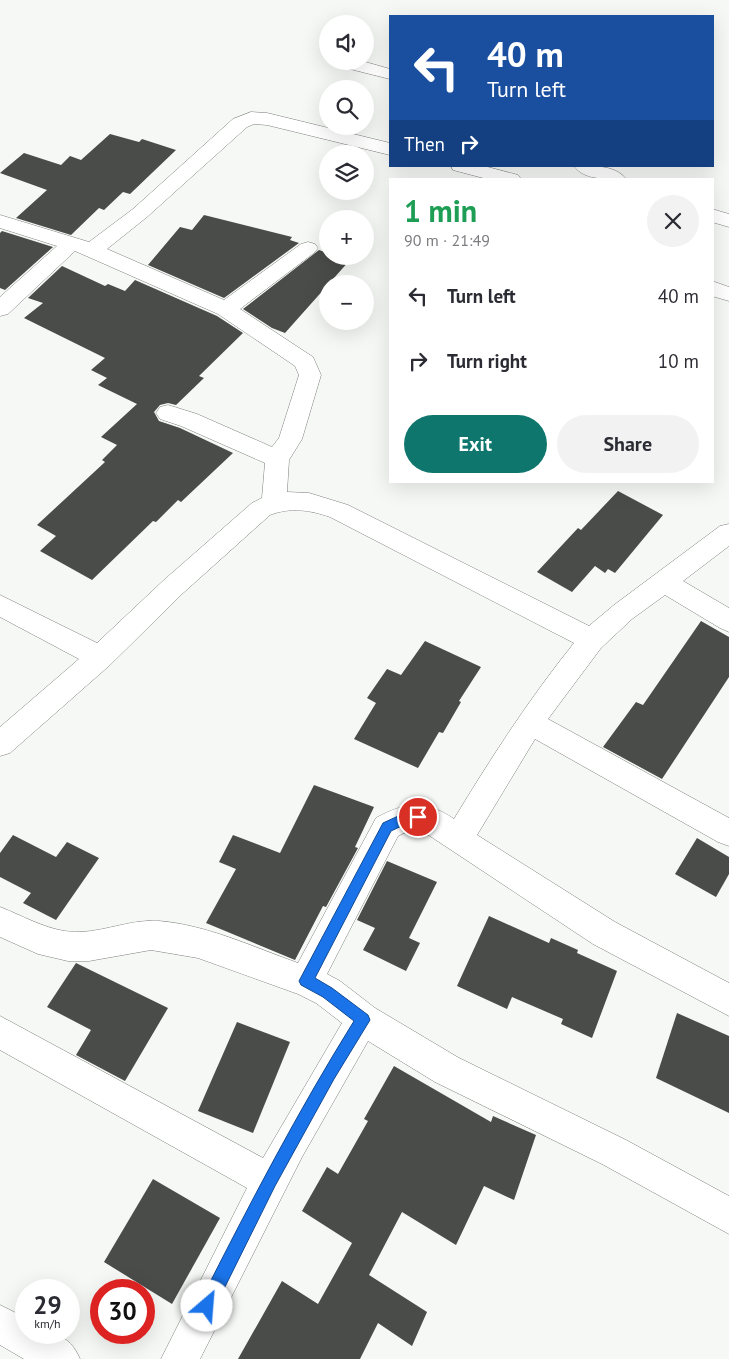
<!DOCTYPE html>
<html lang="en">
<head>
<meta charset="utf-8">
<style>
	body { margin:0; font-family:"PT Sans",sans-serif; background:#f2f2f3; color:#2b2b33; height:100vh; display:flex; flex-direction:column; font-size:19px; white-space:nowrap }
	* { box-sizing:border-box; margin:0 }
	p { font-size:16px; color:#7c7c81 }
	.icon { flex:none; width:28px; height:28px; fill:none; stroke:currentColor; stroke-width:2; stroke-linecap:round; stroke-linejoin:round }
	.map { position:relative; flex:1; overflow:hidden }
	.drawer { position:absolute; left:389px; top:178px; width:325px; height:305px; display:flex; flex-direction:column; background:#fff; border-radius:0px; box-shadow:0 5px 20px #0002 }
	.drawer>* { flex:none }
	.top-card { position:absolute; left:389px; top:15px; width:325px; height:152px; border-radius:0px; box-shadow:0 5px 20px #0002; background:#1a4fa0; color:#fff; overflow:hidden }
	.tools { position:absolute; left:319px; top:15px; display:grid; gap:10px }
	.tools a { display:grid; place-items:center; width:55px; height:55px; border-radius:50%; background:#fff; box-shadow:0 5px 20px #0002; font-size:25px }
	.speed { position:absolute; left:15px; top:1279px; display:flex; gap:10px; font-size:25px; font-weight:700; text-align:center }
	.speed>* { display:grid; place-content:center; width:65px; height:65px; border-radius:50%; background:#fff; box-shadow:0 5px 20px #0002; line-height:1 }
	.speed small { font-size:12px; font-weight:400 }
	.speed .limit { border:8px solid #d22; background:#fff; color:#111 }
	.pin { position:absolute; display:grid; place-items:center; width:42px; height:42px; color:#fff; margin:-21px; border:2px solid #fff; border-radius:50%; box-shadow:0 1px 5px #0007 }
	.me { position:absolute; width:55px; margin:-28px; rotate:27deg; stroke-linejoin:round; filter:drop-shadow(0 0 4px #0008) }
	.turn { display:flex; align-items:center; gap:18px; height:105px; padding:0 15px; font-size:22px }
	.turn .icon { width:65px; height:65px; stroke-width:2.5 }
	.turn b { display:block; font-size:35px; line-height:42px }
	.then { display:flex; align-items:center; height:48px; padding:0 15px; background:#0003; gap:10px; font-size:19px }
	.round { display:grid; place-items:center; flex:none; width:52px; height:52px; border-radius:26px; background:#f2f2f3 }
	.overview { display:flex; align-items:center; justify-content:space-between; height:85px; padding:0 15px }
	h1 { font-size:30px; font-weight:600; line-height:38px; color:#1e9e55 }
	.cta { display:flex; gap:10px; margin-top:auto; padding:10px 15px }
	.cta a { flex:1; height:58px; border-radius:30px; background:#0f766e; color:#fff; font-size:20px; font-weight:600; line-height:58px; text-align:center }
	.cta a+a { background:#f2f2f3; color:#2b2b33 }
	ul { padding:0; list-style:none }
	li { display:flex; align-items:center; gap:15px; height:65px; padding:0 15px }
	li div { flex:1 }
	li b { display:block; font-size:19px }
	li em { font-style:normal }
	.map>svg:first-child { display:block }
	.building { fill:#4a4c49 }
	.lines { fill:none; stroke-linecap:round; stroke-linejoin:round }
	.street-casing { stroke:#7d807c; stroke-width:1 }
	.street { fill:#fff; fill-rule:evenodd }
	.route { fill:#1a73e8; stroke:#114b97 }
</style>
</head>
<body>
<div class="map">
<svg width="729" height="1359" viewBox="0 0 729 1359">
	<rect width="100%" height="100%" fill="#f5f8f4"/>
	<g class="building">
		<path d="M110,134l29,8 3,-3 34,11 -46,44 -7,-2 -19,18 -5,-2 -28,27 -55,-17 31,-28 -47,-17 24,-20 37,12 9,-9 11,4z"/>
		<path d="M204,215l88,22 -2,3 9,3 -75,55 -76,-33 32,-38 12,3z"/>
		<path d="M2,231l51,16 -48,43 -5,-2v-55z"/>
		<path d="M319,250l9,3v3h10l12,4 -65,73 -13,-5 -29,-19z"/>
		<path d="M62,266l43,20 3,-2 17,7 10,-11 82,36 26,17 -44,43 5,2 -28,27 -8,-2 -8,2 -6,7 5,9 21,7 53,25 -52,49 -3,-2 -22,22 -3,-1 -61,59 -52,-29 16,-15 -19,-11 68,-63 -3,-2 15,-15 -16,-8 36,-33 -39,-19 9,-7 -16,-8 14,-12 -81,-40 19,-15 -15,-5z"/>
		<path d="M618,491l45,24 -48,58 -7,-4 -3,4 -10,-7 -23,26 -35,-20 41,-44 3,2z"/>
		<path d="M701,621l28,16v40l-67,102 -59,-32 33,-45 7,3z"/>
		<path d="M425,641l56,26 -22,34 2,1 -18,31 -4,-1 -21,36 -64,-29 22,-36 -9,-5 20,-29 14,6z"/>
		<path d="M314,785l60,22 -19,40 3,1 -32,59 -3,-1 -28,54 -89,-37 30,-54 -17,-7 14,-27 47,18z"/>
		<path d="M13,835l43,22 11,-15 32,16 -43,62 -33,-17 8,-10 -31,-16v-24z"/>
		<path d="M697,838l32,19v17l-13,23 -41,-23z"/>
		<path d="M387,861l50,21 -28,56 11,5 -14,28 -43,-21 12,-22 -18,-8z"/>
		<path d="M489,916l60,27 2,-5 27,12 -1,3 40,18 -25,67 -31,-14 2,-5 -51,-22 -5,12 -50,-23z"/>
		<path d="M76,963l92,45 -43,73 -49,-26 15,-25 -44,-23z"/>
		<path d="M677,1013l52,23v77l-73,-35z"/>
		<path d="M237,1022l53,20 -37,91 -55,-22z"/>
		<path d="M394,1066l97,56 2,-6 43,19 -22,65 -30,-14 -28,59 -54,-33 -33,63 58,37 -15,34 -34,-23 -18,36h-122l44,-78 36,23 34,-61 -50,-32 25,-44 11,7 30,-53 -4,-2z"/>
		<path d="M153,1179l67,39 -48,86 -68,-42z"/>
	</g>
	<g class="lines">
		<g class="street-casing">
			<g id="street">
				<path d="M350,61h12l28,8v10l-40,-10 -3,-4z"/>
				<path d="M251,112l16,1 123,30v12l-123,-30 -13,-1 -7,3 -100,90 -40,32 117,51 77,-56 7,-2 7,2 3,4 -3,4 -75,57 73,48 8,18 -19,64 -13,21 -2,32 22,1 39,12 241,121 25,-21 106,-79 9,-2v22l-46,35 46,27v24l-9,-4 -55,-33 -33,24 -31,29 -53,71 181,99v28l-11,-4 -183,-103 -58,96 138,87 114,61v33l-136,-72 -163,-108c-12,-7 -21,-6 -32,0l-71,138 13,7 35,27 84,50 167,82 103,56v38l-127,-70 -167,-82 -67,-41 -66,116 -102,202h-39l86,-171 -247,-138v-34l263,142 79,-135 -26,-20 -18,-9 -100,-36 -47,-8 -62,11h-21l-30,-7 -38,-17v-30c26,10 51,26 80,25 27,-1 52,-13 79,-11 48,4 94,26 139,42l78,-145c29,-16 50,-18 78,1 37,-61 75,-120 120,-176l-244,-126c-20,-7 -40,-10 -60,-2l-88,79 -72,71 -100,88 -10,3v-29l79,-68 -79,-42v-22l97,48 67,-63 88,-77 10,-5 3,-35 -84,-37 -21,-7 -4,-6 4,-6 8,-2 29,9 75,33 7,-9 20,-63 -4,-9 -77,-52 -143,-63 -67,63 -8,2v-19l57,-51 -57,-18v-13l89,27 44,-33 100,-90z"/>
				<path d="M451,166h33l34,9 3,4h-34l-34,-9z"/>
				<path d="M574,166c15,0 41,-2 52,13 -16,0 -42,2 -52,-13z"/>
				<path d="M712,209l17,5v13l-17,-5z"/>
				<path d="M712,281l17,6v14l-17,-5z"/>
				<path d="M0,1305l26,13v14c26,0 43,1 54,27h-56l-24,-14z"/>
			</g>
		</g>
		<use href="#street" class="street"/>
	</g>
	<path class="route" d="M407,812l15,1 2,4 -2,4 -14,2 -17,8 -76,147 17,10 36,27 2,5 -36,59 -59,107 -62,125 -6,2 -6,-2 -2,-5 2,-6c48,-95 97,-189 153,-279l-31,-24 -22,-12 -2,-4 84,-158z"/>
</svg>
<div class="tools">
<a><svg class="icon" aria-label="sound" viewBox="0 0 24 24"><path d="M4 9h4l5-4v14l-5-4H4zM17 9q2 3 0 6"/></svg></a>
<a><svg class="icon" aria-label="search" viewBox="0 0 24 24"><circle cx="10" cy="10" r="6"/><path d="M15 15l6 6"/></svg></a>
<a><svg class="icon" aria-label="layers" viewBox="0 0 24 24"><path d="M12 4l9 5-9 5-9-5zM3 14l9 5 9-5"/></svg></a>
<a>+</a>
<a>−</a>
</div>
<div class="speed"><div>29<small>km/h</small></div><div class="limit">30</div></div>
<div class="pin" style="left:418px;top:817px;background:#d93025"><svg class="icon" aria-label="arrive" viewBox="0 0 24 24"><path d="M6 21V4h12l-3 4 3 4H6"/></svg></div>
<svg class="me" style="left:207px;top:1306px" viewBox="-20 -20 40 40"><circle r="19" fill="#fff"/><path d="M0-13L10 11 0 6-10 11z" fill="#1a73e8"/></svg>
<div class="top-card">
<div class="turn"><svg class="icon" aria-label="left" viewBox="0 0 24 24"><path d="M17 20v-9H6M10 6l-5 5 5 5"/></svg><div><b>40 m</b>Turn left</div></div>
<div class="then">Then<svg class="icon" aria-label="right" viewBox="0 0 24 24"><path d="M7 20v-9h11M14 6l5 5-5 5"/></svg></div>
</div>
<section class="drawer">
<div class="overview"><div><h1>1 min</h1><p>90 m · 21:49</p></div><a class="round"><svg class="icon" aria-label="close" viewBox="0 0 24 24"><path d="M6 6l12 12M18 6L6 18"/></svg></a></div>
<ul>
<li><svg class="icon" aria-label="left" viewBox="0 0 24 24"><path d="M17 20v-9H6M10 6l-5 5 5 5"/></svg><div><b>Turn left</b></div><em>40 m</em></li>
<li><svg class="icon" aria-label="right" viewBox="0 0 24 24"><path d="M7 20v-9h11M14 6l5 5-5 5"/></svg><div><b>Turn right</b></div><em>10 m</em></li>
</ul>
<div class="cta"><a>Exit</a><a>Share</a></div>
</section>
</div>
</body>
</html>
